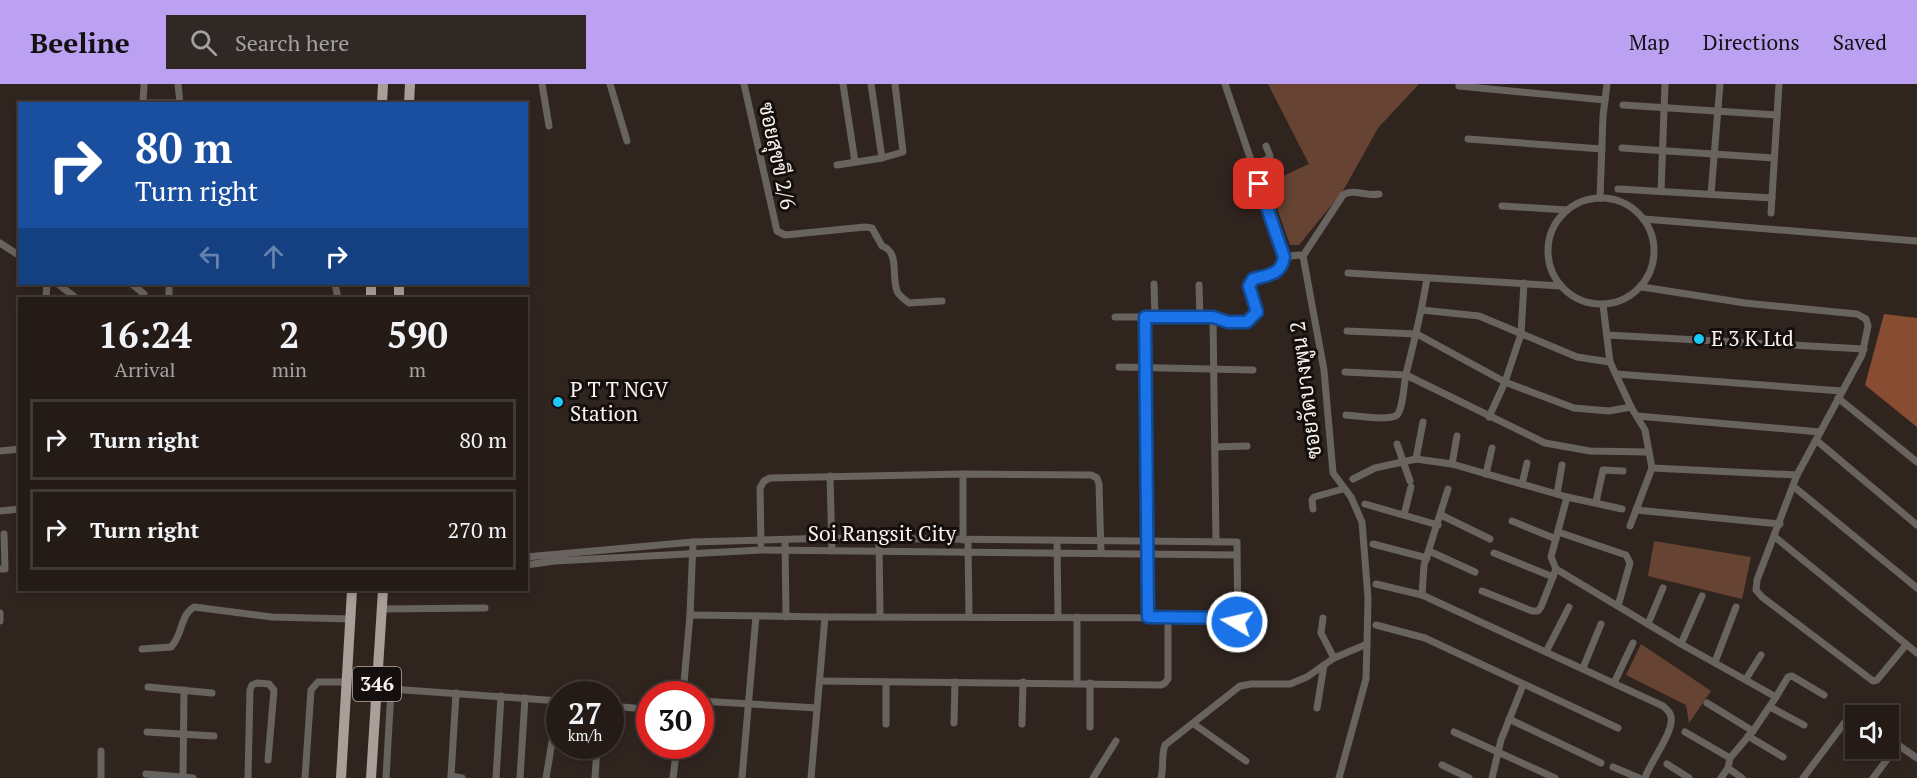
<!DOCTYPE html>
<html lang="en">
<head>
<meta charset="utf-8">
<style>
	body { margin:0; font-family:"PT Serif",Sarabun,serif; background:#302824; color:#f1f3f6; height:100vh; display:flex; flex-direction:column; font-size:22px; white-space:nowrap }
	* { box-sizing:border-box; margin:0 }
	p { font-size:20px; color:#a3a1a1 }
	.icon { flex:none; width:33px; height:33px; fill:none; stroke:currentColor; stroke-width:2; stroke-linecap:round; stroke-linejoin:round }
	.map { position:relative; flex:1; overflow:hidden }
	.side { position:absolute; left:18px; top:213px; width:510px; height:294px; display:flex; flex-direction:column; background:#241b17; border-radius:0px; box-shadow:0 3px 9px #0003,0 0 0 2px #413936 }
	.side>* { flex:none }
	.top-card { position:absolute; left:18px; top:18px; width:510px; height:183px; border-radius:0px; box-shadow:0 3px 9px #0003,0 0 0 2px #413936; background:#1a4fa0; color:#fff; overflow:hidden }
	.buttons { position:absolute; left:1845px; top:621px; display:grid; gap:12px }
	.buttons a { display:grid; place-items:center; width:54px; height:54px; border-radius:0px; background:#241b17; box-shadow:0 3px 9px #0003,0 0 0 2px #413936; font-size:30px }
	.speed { position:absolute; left:546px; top:597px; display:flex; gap:12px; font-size:30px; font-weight:700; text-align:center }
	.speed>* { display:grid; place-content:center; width:78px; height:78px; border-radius:50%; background:#241b17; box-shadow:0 3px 9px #0003,0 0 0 2px #413936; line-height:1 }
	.speed small { font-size:15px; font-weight:400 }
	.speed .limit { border:9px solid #d22; background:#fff; color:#111 }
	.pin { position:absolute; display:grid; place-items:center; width:51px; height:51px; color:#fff; margin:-26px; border-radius:12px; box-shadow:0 3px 9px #0006 }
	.me { position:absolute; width:66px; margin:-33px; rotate:279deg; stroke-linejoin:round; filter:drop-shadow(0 0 4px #0008) }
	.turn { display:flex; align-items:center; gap:21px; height:126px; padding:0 18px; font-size:27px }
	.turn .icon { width:78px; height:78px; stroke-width:2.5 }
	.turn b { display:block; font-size:42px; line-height:51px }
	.lanes { display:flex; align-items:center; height:57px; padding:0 18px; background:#0003; justify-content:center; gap:30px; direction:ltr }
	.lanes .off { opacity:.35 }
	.eta { display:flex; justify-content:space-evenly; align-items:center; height:102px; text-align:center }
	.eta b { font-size:36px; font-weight:800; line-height:42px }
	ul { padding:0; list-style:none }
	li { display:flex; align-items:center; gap:18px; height:81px; margin:0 12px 9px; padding:0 6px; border:3px solid #413936; border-radius:0px }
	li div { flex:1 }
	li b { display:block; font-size:22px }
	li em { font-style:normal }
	header { display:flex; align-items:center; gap:36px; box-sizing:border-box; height:84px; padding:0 30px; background:#bca0f2; color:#111 }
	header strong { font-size:28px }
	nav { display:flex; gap:33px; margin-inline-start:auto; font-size:21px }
	.search { width:420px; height:54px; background:#302824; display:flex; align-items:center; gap:15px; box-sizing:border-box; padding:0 21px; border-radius:0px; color:#a3a1a1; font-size:22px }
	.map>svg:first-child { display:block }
	.green { fill:#674333 }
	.forest { fill:#874c31 }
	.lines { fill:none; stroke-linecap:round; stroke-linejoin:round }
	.minor { stroke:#696360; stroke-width:7 }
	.primary { stroke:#aa9e98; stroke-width:10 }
	.route-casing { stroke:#114b97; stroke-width:15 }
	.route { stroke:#1a73e8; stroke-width:10 }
	.poi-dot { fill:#1bc9fc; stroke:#140f0d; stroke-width:2 }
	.labels { text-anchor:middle; stroke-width:6; stroke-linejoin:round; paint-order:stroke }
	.shield { fill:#140f0d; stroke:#b5aeaa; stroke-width:1.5 }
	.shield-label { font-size:20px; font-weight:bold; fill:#faf2ee }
	.street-label { font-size:21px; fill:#faf2ee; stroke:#140f0d }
	.poi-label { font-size:21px; fill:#faf2ee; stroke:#140f0d; text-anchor:start }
</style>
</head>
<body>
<header>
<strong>Beeline</strong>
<div class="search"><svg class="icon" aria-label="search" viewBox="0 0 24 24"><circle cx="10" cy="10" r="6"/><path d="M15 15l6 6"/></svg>Search here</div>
<nav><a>Map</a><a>Directions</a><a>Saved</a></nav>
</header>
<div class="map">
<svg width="1917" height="694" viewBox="0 0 1917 694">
	<rect width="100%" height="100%" fill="#30241f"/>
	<g class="green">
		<path d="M1268,0h151l-41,44 -35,63 -44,54h-9l-22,-62 41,-19z"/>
		<path d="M1654,457l97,16 -9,42 -94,-23z"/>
		<path d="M1641,560l70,47 -22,32 -3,-18 -60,-30z"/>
	</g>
	<path class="forest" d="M1884,230l33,4v109l-52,-42z"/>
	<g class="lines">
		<g class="minor">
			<path d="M178,0l2,20"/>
			<path d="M542,0l7,42"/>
			<path d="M610,0l17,57"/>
			<path d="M744,0l33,147 8,4 80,-8 7,1 10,18c19,6 8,33 16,47 3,4 7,7 11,10l33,-2"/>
			<path d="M843,0l12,78"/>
			<path d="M871,0l11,74"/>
			<path d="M1459,0v2l146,14"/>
			<path d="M144,2l-1,14 2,3h35"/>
			<path d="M1623,21l154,10"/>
			<path d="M1468,55l134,10"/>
			<path d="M1622,64l152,10"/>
			<path d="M837,81l45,-7 21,-6 -8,-68"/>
			<path d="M1252,82l16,-7 2,-3 -4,-10"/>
			<path d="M1618,105l154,9"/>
			<path d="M1661,107l4,-107"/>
			<path d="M1711,110l9,-110"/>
			<circle cx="1601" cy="167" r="53"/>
			<path d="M1600,114l3,-82 4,-32"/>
			<path d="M1502,122l65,4"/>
			<path d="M1771,129l8,-129"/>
			<path d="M1644,135l273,22"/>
			<path d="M0,159l20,13"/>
			<path d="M1284,173l15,-2 4,1"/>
			<path d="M1348,189l213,13"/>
			<path d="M58,200l18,14"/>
			<path d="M132,200l12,10"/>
			<path d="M169,200v14"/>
			<path d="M335,200l3,14"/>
			<path d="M1154,200l1,33"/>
			<path d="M1199,201l1,32"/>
			<path d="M1642,203l103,16 112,11 9,5 2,7 -6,29 -65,120 -40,105 -1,10 6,7 111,84 4,-1 29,-35"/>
			<path d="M46,214l1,-14"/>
			<path d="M1603,221l7,57 21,45 14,23 7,38 -22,58"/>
			<path d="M1422,226l57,6 98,41 33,5"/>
			<path d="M1115,233h98l15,5h19l10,-10 -8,-25 4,-8c14,-4 28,-5 31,-22l-59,-173"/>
			<path d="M1145,233l3,300"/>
			<path d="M1213,233l3,225"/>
			<path d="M1347,247l70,3 88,48 69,26 35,3 22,-4"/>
			<path d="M1607,251l257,14"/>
			<path d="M1119,283l134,3"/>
			<path d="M1345,288l61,3 139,68 45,8 58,1"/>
			<path d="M1616,290l226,17"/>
			<path d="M1838,314l79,64"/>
			<path d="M1346,331c10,1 44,6 51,0 6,-6 7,-32 9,-41 8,-32 16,-63 21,-96"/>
			<path d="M1637,332l183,16"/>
			<path d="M1489,333l16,-35 16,-48 3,-51"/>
			<path d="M1816,356l101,85"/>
			<path d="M1397,360l13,37"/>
			<path d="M1215,363l32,-1"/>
			<path d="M0,367l20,-2"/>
			<path d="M1416,375l7,-37"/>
			<path d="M1452,380l5,-28"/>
			<path d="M1652,384l145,7"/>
			<path d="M1486,390l6,-26"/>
			<path d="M830,392l2,75"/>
			<path d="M1353,395l22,-11 41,-9 36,5 115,33 -16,60 5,12 125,75 95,53 -23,34 -23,27 -2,10 14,10"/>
			<path d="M1522,400l5,-21"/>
			<path d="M1793,402l124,102"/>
			<path d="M1557,410l5,-29"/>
			<path d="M1567,413l55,12"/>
			<path d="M1596,418l7,-32 20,1"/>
			<path d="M1365,420l73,21"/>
			<path d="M1313,425l-1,-9 2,-3 29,-8"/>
			<path d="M1636,426l144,14"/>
			<path d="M0,427l20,-2"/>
			<path d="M1404,431l7,-28"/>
			<path d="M1441,431l49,24"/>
			<path d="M1512,437l44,18"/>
			<path d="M1558,448l68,23 4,8 -12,43"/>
			<path d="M1775,453l142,116"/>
			<path d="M879,455l1,78"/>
			<path d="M785,456l1,77"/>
			<path d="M963,456v-66"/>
			<path d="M968,456l1,77"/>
			<path d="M1057,457l1,76"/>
			<path d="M761,460l-1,-56 4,-7 6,-3 193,-4 128,1 6,3 2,6 2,69"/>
			<path d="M1373,460l54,14"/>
			<path d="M1429,467l46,21"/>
			<path d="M1494,469l59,24"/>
			<path d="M526,473l167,-15 139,-4 405,4 1,105"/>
			<path d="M526,481l29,-4 206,-11 476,5"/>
			<path d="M0,485h5l-1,-35"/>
			<path d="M1376,500l46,11 241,111c3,3 7,5 8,11 3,15 -21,45 -26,61"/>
			<path d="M1482,507l50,20h6l3,-4 15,-38"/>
			<path d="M1422,511l2,-30 24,-76"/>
			<path d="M382,525l103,-1"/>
			<path d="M690,531l135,2 412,1"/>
			<path d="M1077,533v66"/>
			<path d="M1323,534l-2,15 13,25"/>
			<path d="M0,537v-8"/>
			<path d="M1648,540l15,-36"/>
			<path d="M1376,541l49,13 193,90"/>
			<path d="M1681,560l21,-48"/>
			<path d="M142,565l29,-2c12,-12 9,-32 23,-40l78,10 78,2"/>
			<path d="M1546,568l23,-45"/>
			<path d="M1715,578l21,-55"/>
			<path d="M1583,584l18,-44"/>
			<path d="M1746,595l15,-24"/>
			<path d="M820,597l341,4 4,-2 3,-4v-61"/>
			<path d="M1614,599l19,-40"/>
			<path d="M148,603l64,6"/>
			<path d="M377,604l183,13"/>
			<path d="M683,610l7,-79 3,-73"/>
			<path d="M1776,613l12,-20 4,-1 32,19"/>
			<path d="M700,617l117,7"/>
			<path d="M1707,619l46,28"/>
			<path d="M610,622l24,2"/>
			<path d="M1770,623l34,18"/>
			<path d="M1317,624l7,-43"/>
			<path d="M1509,635l92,44"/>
			<path d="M954,639l1,-41"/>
			<path d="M886,640v-42"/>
			<path d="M1022,640l1,-42"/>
			<path d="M1194,640l52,37"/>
			<path d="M1090,643v-44"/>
			<path d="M147,648l67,4"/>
			<path d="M1454,648l101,46"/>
			<path d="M1685,648l45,26"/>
			<path d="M1748,652l35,21"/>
			<path d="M1888,654l29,20"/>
			<path d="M1667,680l22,14"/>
			<path d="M1442,681l27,13"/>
			<path d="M1613,683l26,11"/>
			<path d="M146,690l47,4"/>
			<path d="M451,692l5,-83"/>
			<path d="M101,694v-27"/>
			<path d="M183,694l1,-88"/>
			<path d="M248,694l2,-88 2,-5 5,-2 12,1 5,6 -6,70"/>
			<path d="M305,694l6,-88 7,-8h27"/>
			<path d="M386,694l5,-88"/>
			<path d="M451,694v-2l11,2"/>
			<path d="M496,694l5,-82"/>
			<path d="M520,694l5,-80"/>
			<path d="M546,694l7,-42"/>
			<path d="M595,694l2,-32"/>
			<path d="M673,694l4,-32"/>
			<path d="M742,694l14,-162"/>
			<path d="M811,694l14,-161"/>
			<path d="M1093,694l23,-37"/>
			<path d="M1161,694c3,-11 0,-22 4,-33l75,-59 11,-2h39l17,-7 27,-19 33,-14 1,-46 -6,-76 -11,-25 -18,-24 -9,-103 -21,-114 40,-61c11,-7 24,2 36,-1"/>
			<path d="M1339,694l27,-99 1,-35"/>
			<path d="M1492,694l9,-38 22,-55"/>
			<path d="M1721,694l7,-10"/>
			<path d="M1803,694l45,-60 4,-4 6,2"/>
			<path d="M1873,694l25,-33"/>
		</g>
		<g class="primary">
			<path d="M382,20l1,-20"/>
			<path d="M409,20l1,-20"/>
			<path d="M371,214v-14"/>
			<path d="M399,214v-14"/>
			<path d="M341,694l11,-188"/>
			<path d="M371,694l12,-188"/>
		</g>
	</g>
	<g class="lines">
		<g class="route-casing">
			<path id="route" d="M1237,538v-4l-89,-1 -3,-300h68l15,5h19l10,-10 -8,-26 4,-7c15,-4 28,-4 31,-22l-25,-73"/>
		</g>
		<use href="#route" class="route"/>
	</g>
	<g class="poi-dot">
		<circle cx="1699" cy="255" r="6"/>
		<circle cx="558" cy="318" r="6"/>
	</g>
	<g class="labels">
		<rect class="shield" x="353" y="583" width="48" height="34" rx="4.5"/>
		<g class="shield-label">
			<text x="377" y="607">346</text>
		</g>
		<g class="street-label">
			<text transform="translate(777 72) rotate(78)" y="7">ซอยสุขขี 2/6</text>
			<text transform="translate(1306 306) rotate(-97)" y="7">ซอยวัดบางพูน 2</text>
			<text x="882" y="457">Soi Rangsit City</text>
		</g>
		<g class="poi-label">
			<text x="1711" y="262">E 3 K Ltd</text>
			<text x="570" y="313">P T T NGV<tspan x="570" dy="24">Station</tspan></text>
		</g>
	</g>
</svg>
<div class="buttons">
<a><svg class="icon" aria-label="sound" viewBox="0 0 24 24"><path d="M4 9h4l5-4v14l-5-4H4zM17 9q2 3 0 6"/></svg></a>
</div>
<div class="speed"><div>27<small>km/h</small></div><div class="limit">30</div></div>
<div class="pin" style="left:1259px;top:100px;background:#d93025"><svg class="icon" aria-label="arrive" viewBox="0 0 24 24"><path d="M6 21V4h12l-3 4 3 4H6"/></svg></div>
<svg class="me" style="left:1237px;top:538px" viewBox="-20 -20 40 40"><circle r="17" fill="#1a73e8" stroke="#fff" stroke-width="3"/><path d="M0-11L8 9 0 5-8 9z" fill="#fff"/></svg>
<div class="top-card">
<div class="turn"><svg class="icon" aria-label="right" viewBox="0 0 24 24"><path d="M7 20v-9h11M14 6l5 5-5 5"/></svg><div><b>80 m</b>Turn right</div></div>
<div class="lanes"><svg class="icon off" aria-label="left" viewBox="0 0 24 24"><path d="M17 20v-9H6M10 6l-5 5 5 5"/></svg><svg class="icon off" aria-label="ahead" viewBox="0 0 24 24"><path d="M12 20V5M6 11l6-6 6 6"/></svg><svg class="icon" aria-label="right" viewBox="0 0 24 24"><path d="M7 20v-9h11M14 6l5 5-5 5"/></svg></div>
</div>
<section class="side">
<div class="eta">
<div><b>16:24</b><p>Arrival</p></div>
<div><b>2</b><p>min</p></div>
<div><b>590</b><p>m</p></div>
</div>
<ul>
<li><svg class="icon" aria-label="right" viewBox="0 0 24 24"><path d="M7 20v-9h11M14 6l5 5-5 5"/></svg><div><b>Turn right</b></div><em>80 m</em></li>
<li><svg class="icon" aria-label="right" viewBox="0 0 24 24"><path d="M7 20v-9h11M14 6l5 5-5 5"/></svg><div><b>Turn right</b></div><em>270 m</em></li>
</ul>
</section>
</div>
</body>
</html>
